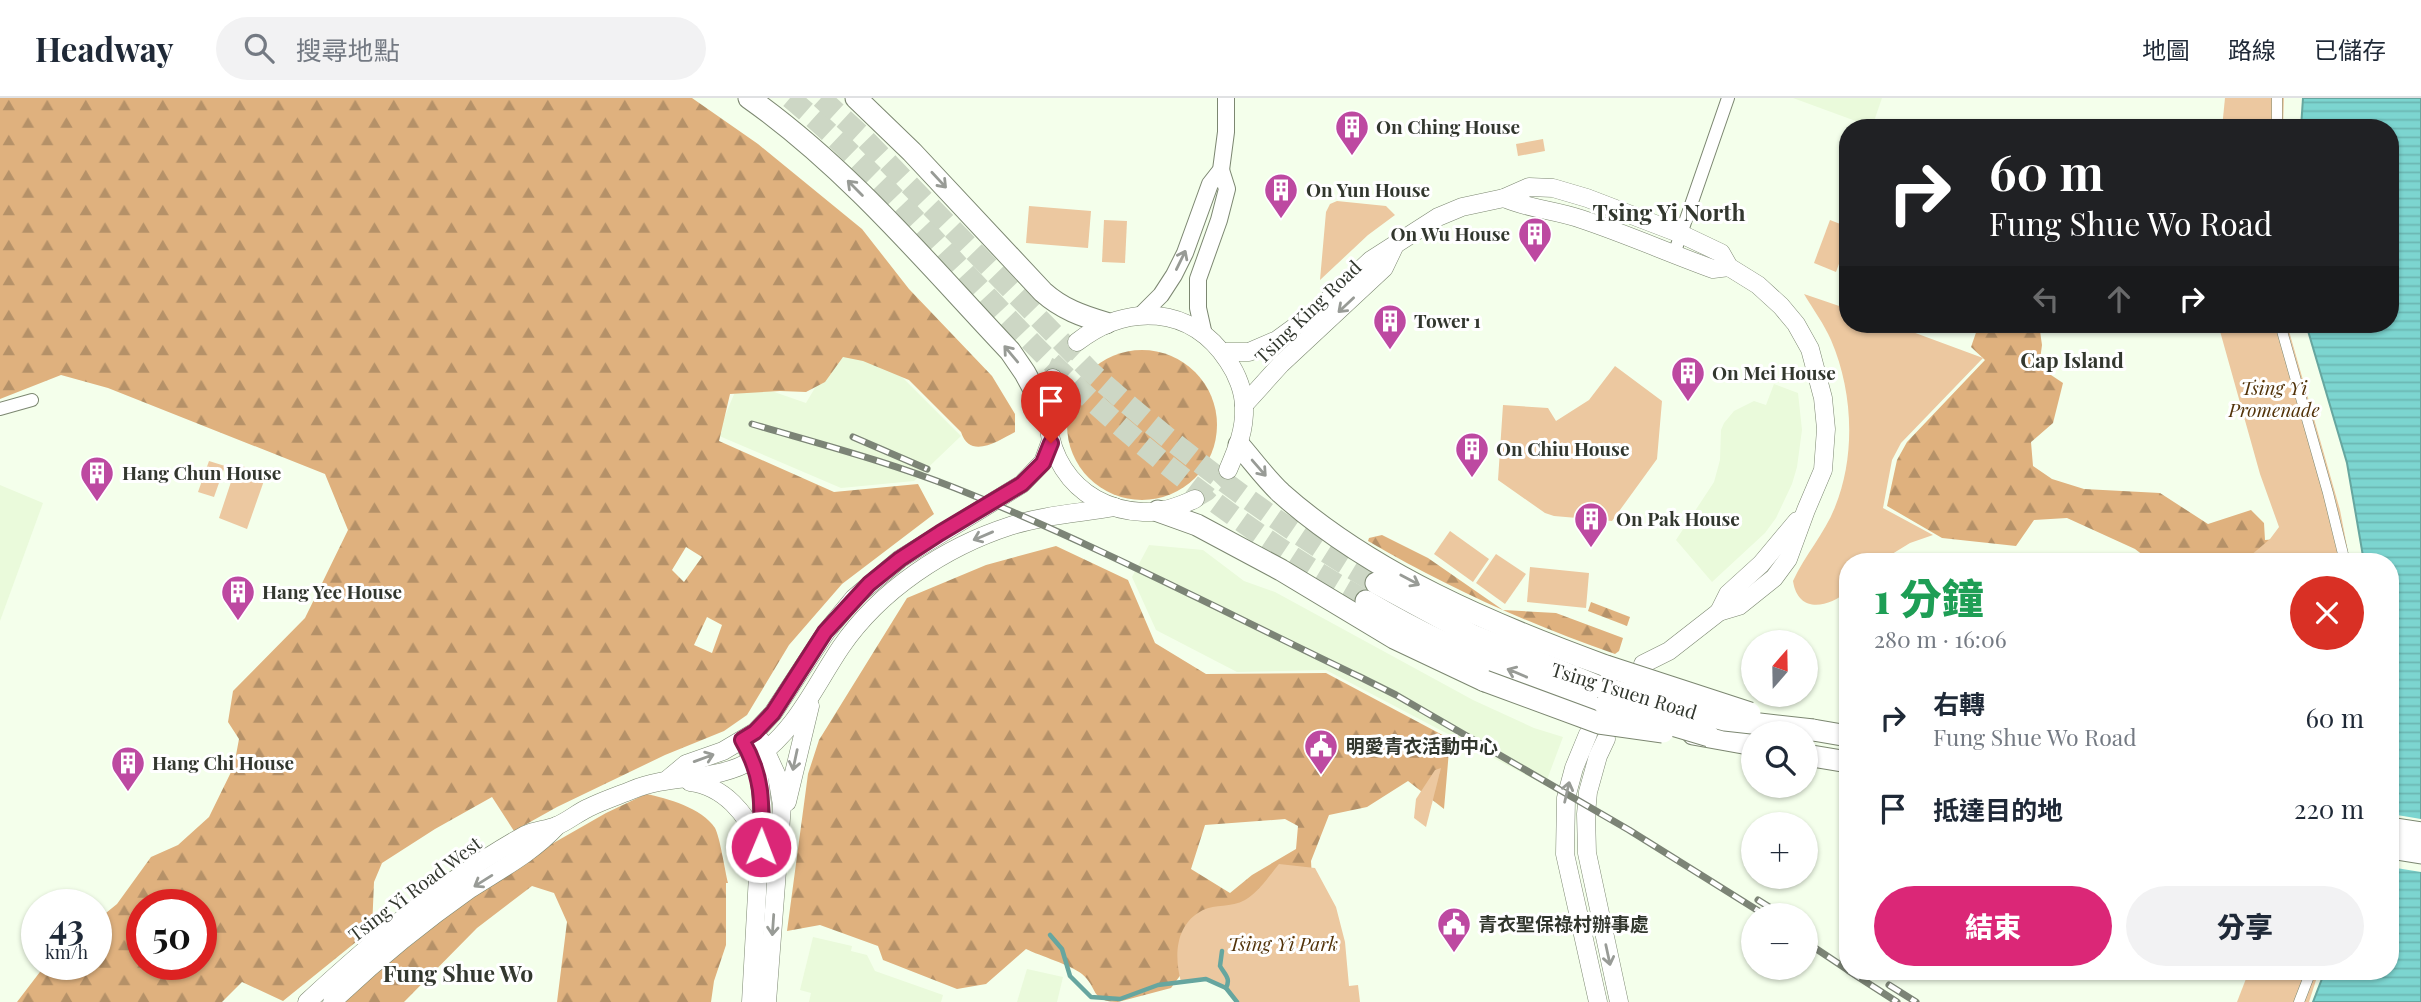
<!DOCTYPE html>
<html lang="zh-TW">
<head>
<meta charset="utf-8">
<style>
	body { margin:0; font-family:"Playfair Display","Noto Sans TC",serif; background:#f2f2f3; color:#1f2937; height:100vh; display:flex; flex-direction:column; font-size:26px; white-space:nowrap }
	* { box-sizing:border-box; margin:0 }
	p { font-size:23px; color:#747a83 }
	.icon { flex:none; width:38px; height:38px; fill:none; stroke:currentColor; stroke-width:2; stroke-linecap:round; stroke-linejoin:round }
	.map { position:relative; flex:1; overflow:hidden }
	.panel { position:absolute; left:1839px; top:455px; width:560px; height:427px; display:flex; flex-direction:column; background:#fff; border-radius:28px; box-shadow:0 2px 5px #0004 }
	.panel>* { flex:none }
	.top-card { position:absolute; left:1839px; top:21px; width:560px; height:214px; border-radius:28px; box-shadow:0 2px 5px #0004; background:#202124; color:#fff; overflow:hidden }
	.needle { width:46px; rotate:20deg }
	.buttons { position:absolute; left:1741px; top:532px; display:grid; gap:14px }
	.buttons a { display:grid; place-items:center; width:77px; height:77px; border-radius:50%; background:#fff; box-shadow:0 2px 5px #0004; font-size:35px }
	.speed { position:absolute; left:21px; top:791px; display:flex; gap:14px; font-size:35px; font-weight:700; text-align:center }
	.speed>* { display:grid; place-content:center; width:91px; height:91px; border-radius:50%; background:#fff; box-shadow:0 2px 5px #0004; line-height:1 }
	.speed small { font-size:18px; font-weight:400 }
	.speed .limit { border:10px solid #d22; background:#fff; color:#111 }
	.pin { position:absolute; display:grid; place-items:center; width:60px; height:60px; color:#fff; margin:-72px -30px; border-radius:50% 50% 50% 0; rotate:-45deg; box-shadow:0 0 7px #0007 }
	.pin .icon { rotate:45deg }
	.me { position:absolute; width:77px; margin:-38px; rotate:1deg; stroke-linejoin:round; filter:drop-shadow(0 0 5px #0008) }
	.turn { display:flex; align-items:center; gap:24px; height:147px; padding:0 35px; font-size:32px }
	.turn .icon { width:91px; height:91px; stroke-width:2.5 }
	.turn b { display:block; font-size:49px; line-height:60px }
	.lanes { display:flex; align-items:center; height:66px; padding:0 35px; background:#0003; justify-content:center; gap:35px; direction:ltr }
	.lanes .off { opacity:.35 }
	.round { display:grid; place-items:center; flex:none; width:74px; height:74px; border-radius:37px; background:#f2f2f3 }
	.overview { display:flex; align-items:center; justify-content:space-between; height:119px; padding:0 35px }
	h1 { font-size:42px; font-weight:800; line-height:52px; color:#1e9e55 }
	.action { display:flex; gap:14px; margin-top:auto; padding:14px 35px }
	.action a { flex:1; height:80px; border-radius:42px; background:#db2777; color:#fff; font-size:28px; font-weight:800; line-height:80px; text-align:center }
	.action a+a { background:#f2f2f3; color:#1f2937 }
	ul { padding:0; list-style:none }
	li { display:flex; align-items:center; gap:21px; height:91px; padding:0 35px }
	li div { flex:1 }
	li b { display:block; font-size:26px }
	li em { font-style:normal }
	header { display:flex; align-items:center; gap:42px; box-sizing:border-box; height:98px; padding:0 35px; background:#fff; border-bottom:2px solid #e0e1e3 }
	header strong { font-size:33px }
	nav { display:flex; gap:38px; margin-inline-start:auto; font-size:24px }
	.search { width:490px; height:63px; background:#f2f2f3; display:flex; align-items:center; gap:18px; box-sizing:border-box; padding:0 24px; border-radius:38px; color:#747a83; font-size:26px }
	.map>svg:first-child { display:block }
	.built { fill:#eafadb }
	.forest { fill:url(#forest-firs); fill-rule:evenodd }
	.park { fill:#ecc8a0 }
	.water { fill:url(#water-rules); stroke:#66a69f; stroke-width:2 }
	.pier { fill:#f4ffeb }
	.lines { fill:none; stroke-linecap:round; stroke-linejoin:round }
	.stream { stroke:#66a69f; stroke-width:4.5 }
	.secondary-tunnel { stroke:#cdd7c5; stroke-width:18; stroke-dasharray:18 9; stroke-linecap:butt }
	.primary-tunnel { stroke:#cdd7c5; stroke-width:21; stroke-dasharray:21 10; stroke-linecap:butt }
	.pedestrian-casing { stroke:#7c8771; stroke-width:11 }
	.minor-casing { stroke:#7c8771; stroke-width:14 }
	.tertiary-casing { stroke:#7c8771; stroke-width:18 }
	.secondary-casing { stroke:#7c8771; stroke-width:19 }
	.primary-casing { stroke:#7c8771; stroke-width:23 }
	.pedestrian { stroke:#fff; stroke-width:10 }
	.minor { stroke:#fff; stroke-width:12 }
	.tertiary { stroke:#fff; stroke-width:16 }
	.secondary { stroke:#fff; stroke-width:18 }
	.primary { stroke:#fff; stroke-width:21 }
	.rail-casing { stroke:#7c8476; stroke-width:7 }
	.rail { stroke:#fff; stroke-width:4.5; stroke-dasharray:13; stroke-linecap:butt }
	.primary-bridge-casing { stroke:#7c8771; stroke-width:23; stroke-linecap:butt }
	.primary-bridge { stroke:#fff; stroke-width:21 }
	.oneway { stroke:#989b96 }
	.route-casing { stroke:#8e194d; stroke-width:18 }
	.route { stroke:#db2777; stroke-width:12 }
	.labels { text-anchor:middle; stroke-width:6; stroke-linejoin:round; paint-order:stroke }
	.poi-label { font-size:19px; font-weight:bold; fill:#32372e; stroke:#fff; text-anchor:start }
	.street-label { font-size:19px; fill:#32372e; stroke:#fff }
	.park-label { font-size:19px; font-style:italic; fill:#52330a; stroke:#fff }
	.neighbourhood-label { font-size:21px; font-weight:bold; fill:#32372e; stroke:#fff }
	.quarter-label { font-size:23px; font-weight:bold; fill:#32372e; stroke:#fff }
</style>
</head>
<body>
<header>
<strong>Headway</strong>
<div class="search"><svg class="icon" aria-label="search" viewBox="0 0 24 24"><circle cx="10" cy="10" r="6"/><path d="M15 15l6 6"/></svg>搜尋地點</div>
<nav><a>地圖</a><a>路線</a><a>已儲存</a></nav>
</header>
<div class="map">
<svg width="2421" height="904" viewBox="0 0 2421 904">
	<defs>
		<pattern id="forest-firs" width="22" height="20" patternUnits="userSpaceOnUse" patternTransform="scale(1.75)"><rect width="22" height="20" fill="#dfb17e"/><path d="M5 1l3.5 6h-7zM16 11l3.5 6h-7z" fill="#b59168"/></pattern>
		<pattern id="water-rules" width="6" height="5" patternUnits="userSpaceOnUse" patternTransform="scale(1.75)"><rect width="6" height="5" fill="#7cd5d0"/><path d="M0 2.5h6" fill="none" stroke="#6cb7b3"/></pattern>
	</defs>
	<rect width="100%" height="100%" fill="#f4ffeb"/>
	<g class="built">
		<path d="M1793,0h89l-10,29z"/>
		<path d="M839,249l63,30 59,59 -47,45 -73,7 -124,-53 23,-55 66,23z"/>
		<path d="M1774,286l24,9 4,37 -5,37 -5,17 -16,34 -11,15 -53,49 -36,-42 38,-58 6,-22 1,-30 3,-7 10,-12 20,-10 12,4z"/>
		<path d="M0,387l43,18 -43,118z"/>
		<path d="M1149,447l54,5 41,31 31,11 198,108 61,28 29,9 -18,48 -219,-115 -89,2 -81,-42 -24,-53z"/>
		<path d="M813,839l39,9 -1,5 16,4 8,16 68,24 -2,7h-132l2,-9 -11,-3z"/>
		<path d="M1027,871l36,8 -6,25h-40z"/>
	</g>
	<g class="forest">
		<path d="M0,0h692l66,46 104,85 47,60 83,87 23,38v18c-17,9 -45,28 -54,0l-52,-52 -46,-19 -20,-4 -18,25 -19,10 -26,-1 -50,3 -11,47 115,51 84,-8 16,30 -92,70 -53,61 -42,70 -23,16 -59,24 -108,52 -43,24 -22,-34 -57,32 -53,34 -8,19 -2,47 -89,72 -41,-19 -20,20h-205l29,-38h50v-43l21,-17 34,-47 27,-12 31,-28 25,-51 5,-27 -11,-17 5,-31 72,-73 43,-88 -23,-56 -217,-86 -47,-13 -61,24zM686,449l16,10 -18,25 -12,-12zM707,519l15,8 -10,28 -18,-8zM142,807h59v59h-59z"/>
		<path d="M1979,226h60l3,21 -3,22 24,16 -10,40 -22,19 2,24 19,13 32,10 76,4 48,31 43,-14 13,13 1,17 55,-5 -27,27h-141l-17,-13 -68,-31 -33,2 -18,26 -74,-8 -55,-32 10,-46 10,-18 78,-82 -14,-13z"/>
		<circle cx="1142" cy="327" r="75"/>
		<path d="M1382,437l46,23 75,52 53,3 67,25 -4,13 -4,3c-86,-30 -169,-67 -247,-113l1,-3z"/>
		<path d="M1056,448l72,34 27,63 51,31 120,-1 124,66 -6,70 -36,-28 -41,26 -38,8 -18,46 1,18 -73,105 -57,-11 -11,15 -53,14c-28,0 -20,-15 -36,-28 -11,-9 -42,-18 -56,-25l-40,35 -29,5 -74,-29 -5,-14 -58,-21 -33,6 21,-157 11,-34 88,-142 79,-33zM1285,721l13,7 -2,23 -44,26 -22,18 -39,-24 14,-44z"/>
		<path d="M1591,504l39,15 -3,9 -39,-15z"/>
		<path d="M646,696c21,4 56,14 69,34 5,9 10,43 13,55h-2v62l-12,36 -3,21h-154l10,-80 -13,-29 -22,-7 -55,42 -73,74h-61l14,-14 144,-115 105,-60z"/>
	</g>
	<g class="park">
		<path d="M2225,0h59l-1,30h-61z"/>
		<path d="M1543,41l2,12 -27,5 -2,-12z"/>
		<path d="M1337,103l49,5 9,9 -27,20 -48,45 6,-68 4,-8z"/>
		<path d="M1029,108l62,5 -3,37 -62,-5z"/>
		<path d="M1104,122l23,1 -2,42 -23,-1z"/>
		<path d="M1830,122l18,7v12l-12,33 -22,-9z"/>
		<path d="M1804,196l44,15v15h43l92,34 -82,85 -9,17 -9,48 50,27 -23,8 -31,19h-31v29c-20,17 -50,23 -55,-10 12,-26 32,-48 42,-74 21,-52 18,-116 -4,-167 -7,-16 -18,-31 -27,-46z"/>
		<path d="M2218,226h69l53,186 10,52h-107l27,-23 9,-12 -19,-53z"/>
		<path d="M1615,268l47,35 -5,58 -45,62 -58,-5 -9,-3 -47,-33 5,-75 45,3 8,13 33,-21z"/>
		<path d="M209,363l16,5 -11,31 -16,-5z"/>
		<path d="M237,366l29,11 -19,54 -28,-11z"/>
		<path d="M1450,433l39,28 -16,23 -39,-28z"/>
		<path d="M1496,456l30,20 -21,30 -29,-21z"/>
		<path d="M1530,469l59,6 -3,35 -59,-6z"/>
		<path d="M1441,670l-15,59 -12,-9 2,-19 19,-29z"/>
		<path d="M1279,766l36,4 21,39 9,35 4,44 9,-1 2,17h-123c-15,-25 -30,-23 -56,-20 -7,-26 -6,-58 22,-72 12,-6 28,-2 42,-10 14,-8 24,-24 34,-36z"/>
		<path d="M2249,873h70l-10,31h-72z"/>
	</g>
	<path class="water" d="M2303,0h118v904h-108l12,-31h65v-409h-26l-17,-99 -41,-139h84v-196h-89z"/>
	<path class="pier" d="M2391,716l30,5v53l-31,-5z"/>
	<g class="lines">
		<g class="stream">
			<path d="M1050,837l12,14 8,27 21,21 29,2 38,-14 48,-6 20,9"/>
			<path d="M1222,853l-2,15c5,9 11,12 6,22l11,14"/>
		</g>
		<g class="secondary-tunnel">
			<path d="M1053,280l9,-20 15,-16"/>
			<path d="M1195,401l12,-7 21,-22"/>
		</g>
		<g class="primary-tunnel">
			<path d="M790,0c92,77 168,171 253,256 93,93 209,183 323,247"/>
			<path d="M821,0l40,37 230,237c88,79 183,151 285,211"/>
		</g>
		<g class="pedestrian-casing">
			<g id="pedestrian">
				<path d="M2277,30v-30"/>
				<path d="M2280,226l48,169 17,69"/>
				<path d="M2299,904l12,-31"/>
			</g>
		</g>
		<g class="minor-casing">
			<g id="minor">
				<path d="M1674,156l54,-156"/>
				<path d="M0,311l32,-9"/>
			</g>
		</g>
		<g class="tertiary-casing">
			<g id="tertiary">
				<path d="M1141,217l20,-20 13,-20 11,-22 25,-69 11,-14 5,-38v-34"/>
				<path d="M1204,237l-6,-27v-29l21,-59 8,-31 -6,-19"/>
			</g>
		</g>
		<g class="secondary-casing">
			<g id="secondary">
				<path d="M1504,100c25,11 51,12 77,21 45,15 88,34 132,50l16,-2"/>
				<path d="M1077,244c50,-39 114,-37 151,19 9,13 16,31 16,46 1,23 -7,42 -16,63"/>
				<path d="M1222,254h27l28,-12 37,-27 57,-53 67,-43 24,-10 42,-9 25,-11 24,1 34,10 94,36 40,19 8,14 29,18 23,21 15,18 14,25 13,49 3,31 -3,41 -17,40 -18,49 -14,19 -35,28 -20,6 -50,39 -26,13"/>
				<path d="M1053,280c-20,66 18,131 90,134 18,1 37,-6 52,-13"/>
				<path d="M1244,307l37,-41 103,-96 10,-21"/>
				<path d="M1719,514l9,-18 33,-30 36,-43"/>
				<path d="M1588,636l-14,34 -8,30 -1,56 33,148"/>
				<path d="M1606,641l-8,17 -10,36 -2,22 1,39 32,149"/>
				<path d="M761,643l16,35 5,29 -15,197"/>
				<path d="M747,651l12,27 3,27 -11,199"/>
				<path d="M668,681l18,-15 37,-13 32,-19 18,-19 53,-81 28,-34 46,-39 122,-75 21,-22 7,-19"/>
				<path d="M690,684c34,4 57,32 69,62"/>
				<path d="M787,704l23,-96"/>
				<path d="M307,904c66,-61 139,-123 218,-167 10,-5 21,-5 31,-9 11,-4 21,-13 32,-18 14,-7 29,-12 44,-18 40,-17 84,-7 122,-31 42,-28 60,-72 87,-112 39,-57 104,-100 169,-121 34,-11 70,-13 105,-19"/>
				<path d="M332,904c41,-39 91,-80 138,-113 31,-20 62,-36 87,-63"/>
			</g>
		</g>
		<g class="primary-casing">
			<g id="primary">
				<path d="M749,0c99,70 178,165 261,253l15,22 21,39"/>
				<path d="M856,0l56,54 131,140c19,17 39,24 63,31"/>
				<path d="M1239,347c14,16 27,34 42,48 91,81 212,132 325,173"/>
				<path d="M1158,413l39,14 84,45 113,68 91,43"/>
				<path d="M1376,485l96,52 128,52"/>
				<path d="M1366,503c74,44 157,79 239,104"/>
				<path d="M1813,632l35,6"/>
				<path d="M1693,636l61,11"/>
				<path d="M1806,657l42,7"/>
				<path d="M2390,730l31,5"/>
				<path d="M2390,750l31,5"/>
			</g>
		</g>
		<use href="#pedestrian" class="pedestrian"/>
		<use href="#minor" class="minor"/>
		<use href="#tertiary" class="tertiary"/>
		<use href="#secondary" class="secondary"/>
		<use href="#primary" class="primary"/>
		<g class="rail-casing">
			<g id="rail">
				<path d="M752,326c68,20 137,38 203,64 138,55 271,125 405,189l36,18 233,135 136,85"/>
				<path d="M853,339l74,32"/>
				<path d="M1758,802l24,15"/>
				<path d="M1806,844l42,28"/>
				<path d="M1849,873l48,31"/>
				<path d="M1889,887l27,17"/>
			</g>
		</g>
		<use href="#rail" class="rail"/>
		<g class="primary-bridge-casing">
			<g id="primary-bridge">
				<path d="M1606,568l144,47"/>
				<path d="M1485,583l114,42 64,9"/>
				<path d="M1600,589l125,33 88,10"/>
				<path d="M1605,607l104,31"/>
			</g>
		</g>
		<use href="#primary-bridge" class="primary-bridge"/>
	</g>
	<defs><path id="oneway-shaft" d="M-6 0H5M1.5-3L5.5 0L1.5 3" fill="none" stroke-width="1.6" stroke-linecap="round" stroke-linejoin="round" transform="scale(1.75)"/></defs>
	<g class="oneway">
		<use href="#oneway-shaft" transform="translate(939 82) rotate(47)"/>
		<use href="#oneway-shaft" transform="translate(855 90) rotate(-135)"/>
		<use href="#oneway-shaft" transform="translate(1181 162) rotate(-64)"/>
		<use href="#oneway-shaft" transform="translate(1346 207) rotate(137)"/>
		<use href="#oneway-shaft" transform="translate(1011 256) rotate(-130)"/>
		<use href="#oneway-shaft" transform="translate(1259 370) rotate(49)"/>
		<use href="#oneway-shaft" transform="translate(983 438) rotate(157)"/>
		<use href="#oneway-shaft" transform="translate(1410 482) rotate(28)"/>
		<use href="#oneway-shaft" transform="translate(1517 575) rotate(-157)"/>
		<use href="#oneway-shaft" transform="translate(704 660) rotate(-20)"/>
		<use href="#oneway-shaft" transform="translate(795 662) rotate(102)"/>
		<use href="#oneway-shaft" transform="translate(1567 694) rotate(-77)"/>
		<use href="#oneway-shaft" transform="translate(483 783) rotate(148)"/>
		<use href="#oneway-shaft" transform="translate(773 827) rotate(94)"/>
		<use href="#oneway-shaft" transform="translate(1608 857) rotate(78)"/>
	</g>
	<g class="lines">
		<g class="route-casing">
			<path id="route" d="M761,749c1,-42 3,-70 -19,-107l13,-8 18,-19 52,-81 44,-48 31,-25 40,-26 82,-49 21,-21 8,-20"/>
		</g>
		<use href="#route" class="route"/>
	</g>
	<defs>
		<g id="building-pin" transform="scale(1.75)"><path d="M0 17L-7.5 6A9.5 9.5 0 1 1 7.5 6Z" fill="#bd49a1" stroke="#fff"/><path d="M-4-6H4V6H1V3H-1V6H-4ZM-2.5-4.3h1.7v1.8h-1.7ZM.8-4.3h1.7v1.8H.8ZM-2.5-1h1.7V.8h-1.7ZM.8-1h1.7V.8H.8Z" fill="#fff"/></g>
		<g id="civic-pin" transform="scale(1.75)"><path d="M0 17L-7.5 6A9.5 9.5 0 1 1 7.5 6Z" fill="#bd49a1" stroke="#fff"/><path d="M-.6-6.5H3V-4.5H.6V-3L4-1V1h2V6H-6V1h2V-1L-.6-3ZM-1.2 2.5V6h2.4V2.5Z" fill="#fff"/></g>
	</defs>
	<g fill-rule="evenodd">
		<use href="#building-pin" x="1352" y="29"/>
		<use href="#building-pin" x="1281" y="92"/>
		<use href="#building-pin" x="1535" y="136"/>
		<use href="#building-pin" x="1390" y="223"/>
		<use href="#building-pin" x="1688" y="275"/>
		<use href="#building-pin" x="1472" y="351"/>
		<use href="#building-pin" x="97" y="375"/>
		<use href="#building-pin" x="1591" y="421"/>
		<use href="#building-pin" x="238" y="494"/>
		<use href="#civic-pin" x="1321" y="648"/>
		<use href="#building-pin" x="128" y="665"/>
		<use href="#civic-pin" x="1454" y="826"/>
	</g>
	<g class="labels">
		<g class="poi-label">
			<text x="1376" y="36">On Ching House</text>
			<text x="1306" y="99">On Yun House</text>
			<text x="1510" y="143" text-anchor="end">On Wu House</text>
			<text x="1414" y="230">Tower 1</text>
			<text x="1712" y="282">On Mei House</text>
			<text x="1496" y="358">On Chiu House</text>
			<text x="122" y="382">Hang Chun House</text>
			<text x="1616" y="428">On Pak House</text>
			<text x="262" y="501">Hang Yee House</text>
			<text x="1346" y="655">明愛青衣活動中心</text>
			<text x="152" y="672">Hang Chi House</text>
			<text x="1478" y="833">青衣聖保祿村辦事處</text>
		</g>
		<g class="street-label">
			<text transform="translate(1308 214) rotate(-44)" y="7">Tsing King Road</text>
			<text transform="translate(1624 593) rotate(17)" y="7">Tsing Tsuen Road</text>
			<text transform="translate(415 791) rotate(-37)" y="7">Tsing Yi Road West</text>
		</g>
		<g class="park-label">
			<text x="2274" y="297">Tsing Yi<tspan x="2274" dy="22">Promenade</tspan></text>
			<text x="1283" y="853">Tsing Yi Park</text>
		</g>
		<g class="neighbourhood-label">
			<text x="2072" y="270">Cap Island</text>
		</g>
		<g class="quarter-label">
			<text x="1669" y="123">Tsing Yi North</text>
			<text x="458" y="884">Fung Shue Wo</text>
		</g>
	</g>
</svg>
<div class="buttons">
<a><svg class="needle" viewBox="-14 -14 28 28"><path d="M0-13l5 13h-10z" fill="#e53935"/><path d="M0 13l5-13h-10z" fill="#747a83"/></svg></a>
<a><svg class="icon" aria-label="search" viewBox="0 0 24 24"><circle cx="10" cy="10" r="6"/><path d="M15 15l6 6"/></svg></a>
<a>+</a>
<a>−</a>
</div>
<div class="speed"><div>43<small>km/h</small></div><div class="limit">50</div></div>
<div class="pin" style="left:1051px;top:345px;background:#d93025"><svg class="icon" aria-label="arrive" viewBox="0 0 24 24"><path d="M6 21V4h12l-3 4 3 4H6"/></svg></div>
<svg class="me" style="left:761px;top:749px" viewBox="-20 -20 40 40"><circle r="17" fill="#db2777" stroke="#fff" stroke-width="3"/><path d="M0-11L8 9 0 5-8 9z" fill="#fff"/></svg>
<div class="top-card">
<div class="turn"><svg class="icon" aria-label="right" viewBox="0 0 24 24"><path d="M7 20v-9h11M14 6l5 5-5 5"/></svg><div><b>60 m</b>Fung Shue Wo Road</div></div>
<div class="lanes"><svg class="icon off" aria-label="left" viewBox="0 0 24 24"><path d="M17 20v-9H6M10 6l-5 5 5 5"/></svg><svg class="icon off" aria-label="ahead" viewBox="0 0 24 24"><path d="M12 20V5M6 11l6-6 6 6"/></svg><svg class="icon" aria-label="right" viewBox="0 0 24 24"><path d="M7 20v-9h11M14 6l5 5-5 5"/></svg></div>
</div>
<section class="panel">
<div class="overview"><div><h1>1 分鐘</h1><p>280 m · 16:06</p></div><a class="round" style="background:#d93025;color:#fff"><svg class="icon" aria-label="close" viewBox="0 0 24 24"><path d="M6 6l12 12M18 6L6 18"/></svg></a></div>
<ul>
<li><svg class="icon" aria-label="right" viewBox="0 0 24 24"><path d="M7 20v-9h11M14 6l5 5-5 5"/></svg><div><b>右轉</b><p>Fung Shue Wo Road</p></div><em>60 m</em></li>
<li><svg class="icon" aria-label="arrive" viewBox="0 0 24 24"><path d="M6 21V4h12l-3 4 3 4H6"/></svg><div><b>抵達目的地</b></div><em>220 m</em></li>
</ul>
<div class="action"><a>結束</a><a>分享</a></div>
</section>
</div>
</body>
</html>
